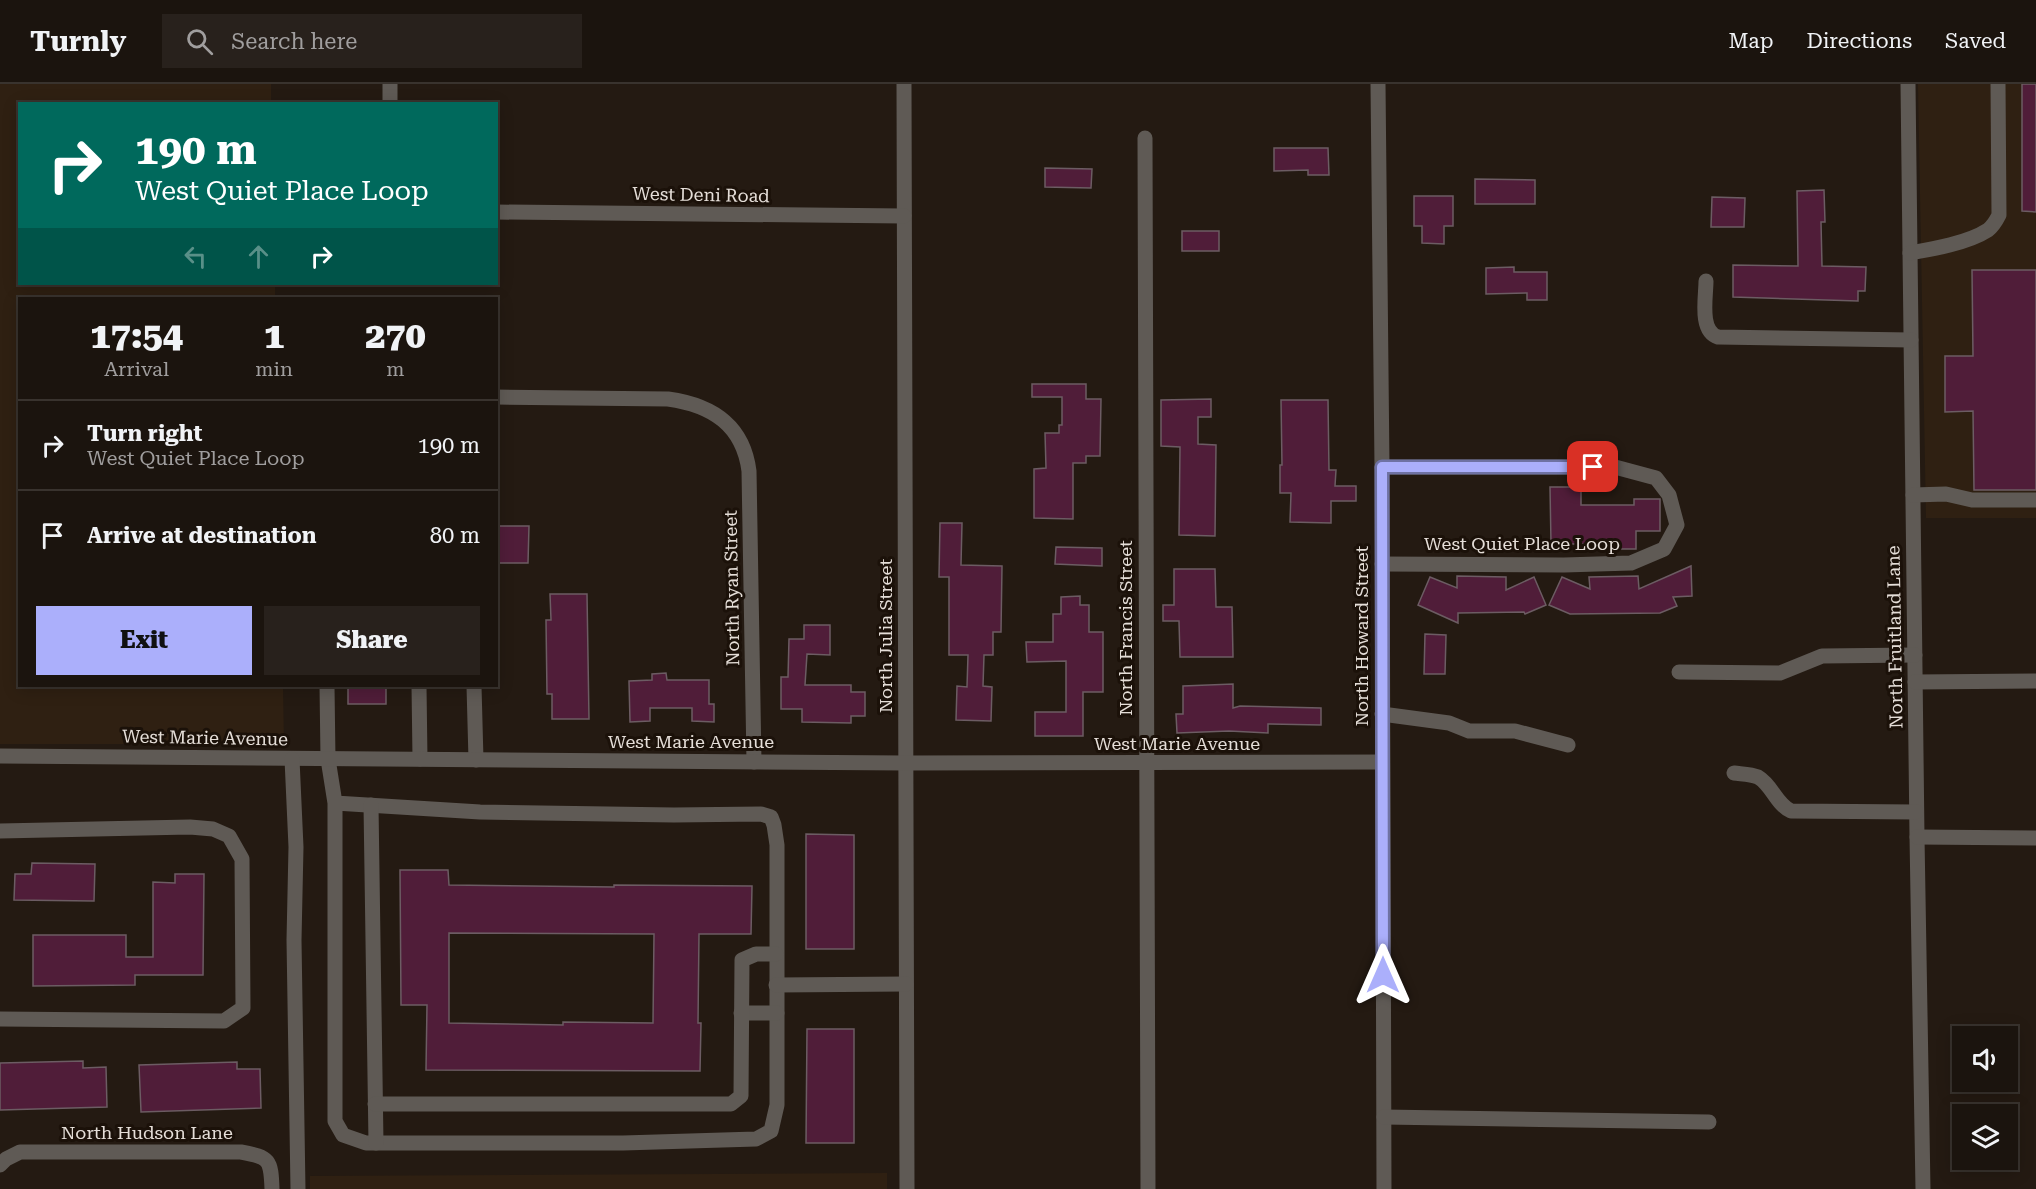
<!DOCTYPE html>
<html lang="en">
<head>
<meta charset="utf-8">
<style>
	body { margin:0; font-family:"Roboto Serif",serif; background:#28211c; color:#f1f3f6; height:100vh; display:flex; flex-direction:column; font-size:22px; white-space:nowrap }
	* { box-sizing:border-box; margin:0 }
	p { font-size:20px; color:#a09e9e }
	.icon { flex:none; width:33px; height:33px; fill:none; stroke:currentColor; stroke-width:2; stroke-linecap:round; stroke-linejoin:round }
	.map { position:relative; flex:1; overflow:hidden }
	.panel { position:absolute; left:18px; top:213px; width:480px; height:390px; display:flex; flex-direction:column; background:#1b140e; border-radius:0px; box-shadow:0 3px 15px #0003,0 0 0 2px #39332e }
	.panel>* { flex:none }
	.banner { position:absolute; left:18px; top:18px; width:480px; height:183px; border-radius:0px; box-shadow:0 3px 15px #0003,0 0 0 2px #39332e; background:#00695c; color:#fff; overflow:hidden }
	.fabs { position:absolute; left:1952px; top:942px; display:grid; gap:12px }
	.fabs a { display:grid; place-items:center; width:66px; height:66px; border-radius:0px; background:#1b140e; box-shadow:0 3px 15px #0003,0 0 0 2px #39332e; font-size:30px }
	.pin { position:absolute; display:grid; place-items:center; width:51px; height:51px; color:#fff; margin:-26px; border-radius:12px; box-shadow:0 3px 9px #0006 }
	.me { position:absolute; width:66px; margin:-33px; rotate:0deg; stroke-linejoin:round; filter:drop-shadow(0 0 4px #0008) }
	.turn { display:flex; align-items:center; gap:21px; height:126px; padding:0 18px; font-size:27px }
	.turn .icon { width:78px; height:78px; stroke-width:2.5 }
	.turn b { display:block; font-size:42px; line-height:51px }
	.lanes { display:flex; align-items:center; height:57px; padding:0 18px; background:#0003; justify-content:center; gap:30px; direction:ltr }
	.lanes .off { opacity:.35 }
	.eta { display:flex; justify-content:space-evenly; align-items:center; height:102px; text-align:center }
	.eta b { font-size:36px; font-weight:800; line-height:42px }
	.action { display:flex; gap:12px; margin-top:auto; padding:12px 18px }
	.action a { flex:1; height:69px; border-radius:0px; background:#abaffb; color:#111; font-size:24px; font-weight:800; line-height:69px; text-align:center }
	.action a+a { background:#28211c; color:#f1f3f6 }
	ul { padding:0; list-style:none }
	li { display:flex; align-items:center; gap:18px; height:90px; padding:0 18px; border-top:2px solid #39332e }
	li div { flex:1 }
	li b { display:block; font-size:22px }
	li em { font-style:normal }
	header { display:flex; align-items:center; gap:36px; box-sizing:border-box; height:84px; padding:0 30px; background:#1b140e; border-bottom:2px solid #39332e }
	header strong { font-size:28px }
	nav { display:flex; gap:33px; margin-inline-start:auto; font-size:21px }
	.search { width:420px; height:54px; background:#28211c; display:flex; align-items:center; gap:15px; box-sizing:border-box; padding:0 21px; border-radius:0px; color:#a09e9e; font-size:22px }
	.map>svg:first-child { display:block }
	.built { fill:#2f2012 }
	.building { fill:#501d39; stroke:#6c5c63; stroke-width:1.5; fill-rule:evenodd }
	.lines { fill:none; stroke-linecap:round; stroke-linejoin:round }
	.minor { stroke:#5f5a55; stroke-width:15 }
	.route-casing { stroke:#6f72a3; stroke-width:15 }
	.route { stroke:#abaffb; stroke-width:10 }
	.labels { text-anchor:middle; stroke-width:6; stroke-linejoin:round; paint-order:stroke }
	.street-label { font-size:18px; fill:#e5ded8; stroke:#1b1109 }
</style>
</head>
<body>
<header>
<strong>Turnly</strong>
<div class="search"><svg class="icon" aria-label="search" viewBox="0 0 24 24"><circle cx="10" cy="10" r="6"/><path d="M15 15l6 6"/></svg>Search here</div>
<nav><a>Map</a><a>Directions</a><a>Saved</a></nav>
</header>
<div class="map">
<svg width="2036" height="1105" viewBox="0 0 2036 1105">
	<rect width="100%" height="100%" fill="#241a12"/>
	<g class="built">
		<path d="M0,0h271v19l-251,1v180h255v14h-255v388h263l1,58h-284z"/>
		<path d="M1918,0h118v434h-110z"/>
		<path d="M887,1089v16h-577v-13z"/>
	</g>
	<g class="building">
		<path d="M2022,0h14v128l-14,-1z"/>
		<path d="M1274,64h54l1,27h-21v-5l-34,1z"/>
		<path d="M1045,84l47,1 -1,19 -46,-1z"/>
		<path d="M1475,95l60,1v24h-60z"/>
		<path d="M1824,106l1,32h-4l1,44 44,1 -1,24h-7v10l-125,-4v-32l65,1 -1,-75z"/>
		<path d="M1414,112h39v30h-9v18l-22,-1v-17h-8z"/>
		<path d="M1712,113l33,1 -1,29h-33z"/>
		<rect x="1182" y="147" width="37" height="20"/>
		<path d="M1514,183v5h33v28h-20v-7l-41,1v-26z"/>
		<path d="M1972,186h64v220h-62l-1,-79 -28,1v-56h28z"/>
		<path d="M1032,300h54v15h15l-1,57h-14v7h-13v56l-39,-1v-49l12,-1 -1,-35h14v-8h3v-28h-30z"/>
		<path d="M1211,315v18h-13v27l18,1 -1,91 -36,-1 1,-88 -19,-1v-46z"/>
		<path d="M1281,316h47l1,70h7l-1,16h21v15h-25v22l-41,-1 1,-29h-11v-28h2z"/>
		<path d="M1550,403h31v18h53v-6h26v32h-24v18h-49v-5h-36z"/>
		<path d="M940,439h22l-1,42 41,1 -1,66h-8v23h-9l-1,31 9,1 -1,34 -35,-1 1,-34 10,1 1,-32h-19v-78h-10z"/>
		<path d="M496,442h33l-1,37h-32z"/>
		<path d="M1056,463l46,1v18l-47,-2z"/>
		<path d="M1691,482l1,30 -19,1 4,9 -17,7 -90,1 -21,-9 13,-28 28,12 -1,-12 49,-1 1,13z"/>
		<path d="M1174,485h41l1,38h16l1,50h-53l-1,-36h-16v-16h11z"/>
		<path d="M1457,492l49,1v13l28,-13 12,28 -21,9 -1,-2 -66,1v10l-40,-18 12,-28 27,11z"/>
		<path d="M550,510h37l2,125h-37v-25h-5l-1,-74h5z"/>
		<path d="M1080,512v9h9v27h14v60h-20v44h-48v-24h31v-51l-39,1 -1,-20h27v-28h8v-17z"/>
		<path d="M804,541h26v30l-23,-1 -2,31h46v7h14v24h-14v7l-49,-1v-13h-21v-32h7l1,-38h15z"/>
		<path d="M1425,550l21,1 -1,39h-21z"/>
		<path d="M666,589l1,7h42v24h5v18l-22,-1v-13h-42v13l-20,1 -1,-41 23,-1v-6z"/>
		<path d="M1233,600v24l7,-2 81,2v17l-53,-1v9l-39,-2 -52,2 -1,-19h7v-28z"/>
		<rect x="348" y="602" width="38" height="18"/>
		<path d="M806,750l48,1v114h-48z"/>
		<path d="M32,779l63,1 -1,37 -80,-1 1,-26h16z"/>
		<path d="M400,786h48l1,15 165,2v-2l138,1 -1,48h-52l-1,89h3l-1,48 -274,-1 1,-65h-26zM449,849l205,1 -1,89 -90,-1v3l-114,-2z"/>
		<path d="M175,790h29l-1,101h-68v10l-102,1v-51h93v22h27v-75l22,1z"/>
		<path d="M807,945h47v114h-48z"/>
		<path d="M83,977v7l23,-1 1,40 -107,3v-47z"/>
		<path d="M237,978v7h23l1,39 -120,4 -2,-47z"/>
	</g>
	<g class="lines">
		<g class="minor">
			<path d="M390,0v20"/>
			<path d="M904,0l3,1105"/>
			<path d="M1378,0l4,383 2,722"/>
			<path d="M1908,0l9,753 6,352"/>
			<path d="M1145,54l3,1051"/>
			<path d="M496,128l408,4"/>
			<path d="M1910,169c23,-4 58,-10 78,-23 5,-4 8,-9 11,-15l-1,-131"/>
			<path d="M1706,197c0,16 -7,50 12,56l193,3"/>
			<path d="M496,313l172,2c44,6 75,26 81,72l5,291"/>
			<path d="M1382,383h233l41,11 13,17 8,30 -13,24 -33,14 -67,2 -182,-1"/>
			<path d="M1913,411l33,-1 26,6h64"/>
			<path d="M1679,588l101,1 42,-17 93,-1"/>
			<path d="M1915,598l121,-1"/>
			<path d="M327,602l1,73 7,44v318l8,14 23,8h257l133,-4 15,-8 6,-26v-260l-3,-20 -3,-8 -10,-3 -87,1 -194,-3 -145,-9"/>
			<path d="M419,602l1,73"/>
			<path d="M474,602l2,74"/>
			<path d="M1382,630l67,9 20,8h46l53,14"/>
			<path d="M0,672l905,7 477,-1"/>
			<path d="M292,675l4,88 -2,93 4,249"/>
			<path d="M1734,689c7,1 17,1 24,4 14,8 18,27 33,34l125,1"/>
			<path d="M371,721l5,338"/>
			<path d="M0,747l190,-4 23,2 16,7 13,23 1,149 -19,13 -224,-2"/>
			<path d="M1917,753l119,1"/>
			<path d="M776,901l130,-1"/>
			<path d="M741,929h36"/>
			<path d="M375,1020h356l10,-8 1,-136 14,-6h20"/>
			<path d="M1384,1033l325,5"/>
			<path d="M0,1081l6,-6 14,-7h221c29,5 30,8 31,37"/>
		</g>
	</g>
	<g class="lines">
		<g class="route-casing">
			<path id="route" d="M1383,891l-1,-508h211"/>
		</g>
		<use href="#route" class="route"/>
	</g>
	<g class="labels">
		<g class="street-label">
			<text transform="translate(701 111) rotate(1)" y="6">West Deni Road</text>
			<text x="1522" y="466">West Quiet Place Loop</text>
			<text transform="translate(732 504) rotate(-91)" y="6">North Ryan Street</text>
			<text transform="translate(1126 544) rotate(-90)" y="6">North Francis Street</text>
			<text transform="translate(886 552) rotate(-90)" y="6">North Julia Street</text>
			<text transform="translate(1362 552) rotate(-90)" y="6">North Howard Street</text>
			<text transform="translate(1895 553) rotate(-91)" y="6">North Fruitland Lane</text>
			<text transform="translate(205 654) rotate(1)" y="6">West Marie Avenue</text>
			<text x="691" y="664">West Marie Avenue</text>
			<text x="1177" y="666">West Marie Avenue</text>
			<text x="147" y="1055">North Hudson Lane</text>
		</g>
	</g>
</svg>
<div class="fabs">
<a><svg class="icon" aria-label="sound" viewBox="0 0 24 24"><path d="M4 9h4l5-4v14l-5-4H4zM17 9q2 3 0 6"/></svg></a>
<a><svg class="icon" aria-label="layers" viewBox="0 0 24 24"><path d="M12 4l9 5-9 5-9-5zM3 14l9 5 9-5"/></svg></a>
</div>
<div class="pin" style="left:1593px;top:383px;background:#d93025"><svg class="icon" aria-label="arrive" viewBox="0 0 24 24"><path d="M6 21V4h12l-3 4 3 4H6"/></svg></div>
<svg class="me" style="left:1383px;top:891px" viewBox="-20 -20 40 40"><path d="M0-17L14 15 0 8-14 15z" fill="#abaffb" stroke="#fff" stroke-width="4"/></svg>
<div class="banner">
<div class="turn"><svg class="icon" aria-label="right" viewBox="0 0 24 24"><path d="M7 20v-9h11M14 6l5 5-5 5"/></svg><div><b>190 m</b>West Quiet Place Loop</div></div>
<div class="lanes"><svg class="icon off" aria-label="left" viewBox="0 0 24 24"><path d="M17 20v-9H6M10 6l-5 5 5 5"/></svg><svg class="icon off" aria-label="ahead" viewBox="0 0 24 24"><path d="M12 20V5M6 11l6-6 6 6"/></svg><svg class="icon" aria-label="right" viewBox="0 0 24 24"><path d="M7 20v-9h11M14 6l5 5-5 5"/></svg></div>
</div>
<section class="panel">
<div class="eta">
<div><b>17:54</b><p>Arrival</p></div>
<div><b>1</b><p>min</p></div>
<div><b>270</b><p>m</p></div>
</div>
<ul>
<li><svg class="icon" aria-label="right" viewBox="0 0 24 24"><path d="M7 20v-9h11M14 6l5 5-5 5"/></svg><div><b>Turn right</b><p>West Quiet Place Loop</p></div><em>190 m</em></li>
<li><svg class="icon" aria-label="arrive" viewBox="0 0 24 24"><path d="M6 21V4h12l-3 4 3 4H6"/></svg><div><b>Arrive at destination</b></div><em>80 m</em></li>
</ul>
<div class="action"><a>Exit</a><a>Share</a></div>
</section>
</div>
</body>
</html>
